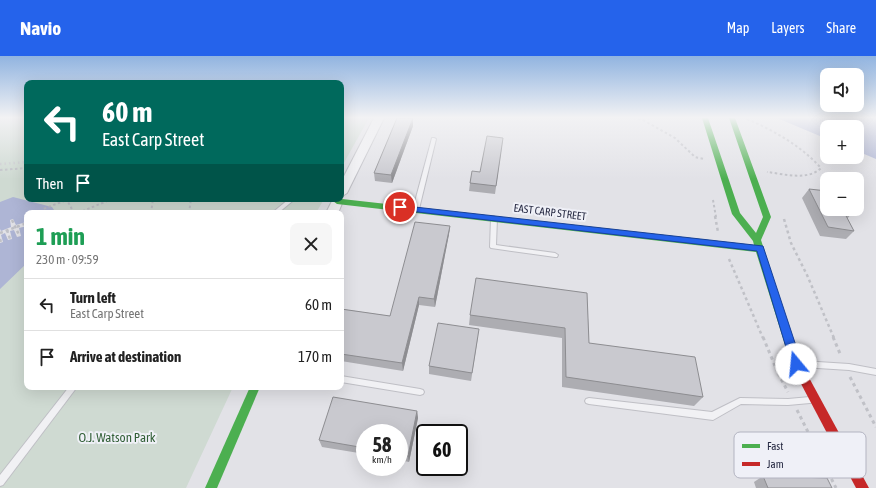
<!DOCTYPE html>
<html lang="en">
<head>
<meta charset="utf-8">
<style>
	body { margin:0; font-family:"Asap Condensed",sans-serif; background:#f6f6f6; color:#222; height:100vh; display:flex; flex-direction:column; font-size:15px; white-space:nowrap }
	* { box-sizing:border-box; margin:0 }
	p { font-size:13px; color:#767676 }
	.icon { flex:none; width:22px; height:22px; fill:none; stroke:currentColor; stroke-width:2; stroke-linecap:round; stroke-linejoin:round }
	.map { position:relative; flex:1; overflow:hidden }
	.side { position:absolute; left:24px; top:154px; width:320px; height:180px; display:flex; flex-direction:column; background:#fff; border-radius:8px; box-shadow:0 4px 16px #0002 }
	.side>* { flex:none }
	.top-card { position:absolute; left:24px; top:24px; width:320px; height:122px; border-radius:8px; box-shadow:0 4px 16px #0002; background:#00695c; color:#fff; overflow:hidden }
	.buttons { position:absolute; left:820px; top:12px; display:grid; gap:8px }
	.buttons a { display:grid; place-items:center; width:44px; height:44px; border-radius:8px; background:#fff; box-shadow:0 4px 16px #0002; font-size:20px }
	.speed { position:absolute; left:356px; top:368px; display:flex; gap:8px; font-size:20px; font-weight:700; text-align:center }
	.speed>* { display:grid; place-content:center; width:52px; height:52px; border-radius:50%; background:#fff; box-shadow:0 4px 16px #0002; line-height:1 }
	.speed small { font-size:10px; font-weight:400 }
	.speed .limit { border:2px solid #111; border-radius:6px; background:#fff; color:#111 }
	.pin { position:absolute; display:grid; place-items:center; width:34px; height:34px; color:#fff; margin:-17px; border:2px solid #fff; border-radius:50%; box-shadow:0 1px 4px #0007 }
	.me { position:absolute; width:44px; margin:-22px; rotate:343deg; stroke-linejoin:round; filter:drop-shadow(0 0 3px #0008) }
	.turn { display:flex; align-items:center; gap:14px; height:84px; padding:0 12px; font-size:18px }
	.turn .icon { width:52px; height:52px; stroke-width:2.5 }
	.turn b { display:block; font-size:28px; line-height:34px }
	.then { display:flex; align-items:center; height:38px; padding:0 12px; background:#0003; gap:8px; font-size:15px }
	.round { display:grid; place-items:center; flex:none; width:42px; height:42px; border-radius:8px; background:#f6f6f6 }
	.summary { display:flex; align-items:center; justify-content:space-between; height:68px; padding:0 12px }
	h1 { font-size:24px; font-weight:700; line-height:30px; color:#1e9e55 }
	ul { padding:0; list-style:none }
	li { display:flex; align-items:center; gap:12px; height:52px; padding:0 12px; border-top:1px solid #e0e0e0 }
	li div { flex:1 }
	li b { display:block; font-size:15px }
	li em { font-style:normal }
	header { display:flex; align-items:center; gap:24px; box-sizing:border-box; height:56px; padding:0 20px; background:#2563eb; color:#fff }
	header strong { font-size:19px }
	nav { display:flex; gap:22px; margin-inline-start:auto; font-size:14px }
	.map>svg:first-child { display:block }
	.green { fill:#cfdad2 }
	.water { fill:#aeb5d5 }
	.pier { fill:#e2e2e7 }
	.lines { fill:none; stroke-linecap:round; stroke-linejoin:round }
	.lane-casing { stroke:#bfbfc5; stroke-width:2 }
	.street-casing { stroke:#bfbfc5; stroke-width:2 }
	.path-far2 { stroke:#c0c1c7; stroke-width:2; stroke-dasharray:2.5 2.5; stroke-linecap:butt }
	.path-far1 { stroke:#c0c1c7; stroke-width:2.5; stroke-dasharray:3 3; stroke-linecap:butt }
	.path { stroke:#c0c1c7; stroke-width:3; stroke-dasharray:3.5 3.5; stroke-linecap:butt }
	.lane { fill:#f1f1f4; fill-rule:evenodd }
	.street { fill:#f1f1f4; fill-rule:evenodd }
	.fast { fill:#4caf50; fill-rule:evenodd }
	.jam { fill:#c62828; fill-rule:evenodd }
	.rail { stroke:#cacbcf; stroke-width:2.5; stroke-dasharray:1.5 3; stroke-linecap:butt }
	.wall { fill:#adadb2 }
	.shaded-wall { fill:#8d8d91 }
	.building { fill:#c9c9cf; stroke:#8d8d91 }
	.route { fill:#2563eb; stroke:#184099 }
	.labels { text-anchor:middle; stroke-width:4; stroke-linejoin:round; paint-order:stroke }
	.street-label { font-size:11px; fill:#262942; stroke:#eff0f7 }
	.near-park-label { font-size:13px; fill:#325f37; stroke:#eff0f7 }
	.key { fill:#eff0f7; stroke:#b3b4c1; stroke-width:1 }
	.key-label { font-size:11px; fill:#262942 }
</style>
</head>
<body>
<header>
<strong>Navio</strong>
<nav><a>Map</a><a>Layers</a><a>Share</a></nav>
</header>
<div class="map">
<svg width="876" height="432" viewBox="0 0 876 432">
	<rect width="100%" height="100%" fill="#e2e2e7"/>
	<g class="green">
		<path d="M0,62h27v81h297l-8,14h-289v174h206l-47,101h-186z"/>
		<path d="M341,62h28l-28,50z"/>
	</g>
	<g class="water">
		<path d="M777,62h99v41l-19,-8v-24h-30v12z"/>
		<path d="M13,141l39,10 4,6h-29v50l-27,26v-87z"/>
	</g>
	<path class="pier" d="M27,158v12l-8,2 2,8 -4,1 -3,-7 -4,1 2,8 -4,1 -3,-7 -4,2 2,7 -3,1v-14l1,2 10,-4 -1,-7 3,-1 3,6 10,-3 -2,-7z"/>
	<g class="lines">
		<g class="lane-casing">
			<g id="lane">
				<path d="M432,82h2l2,1 -17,70 -3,2 -3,-2z"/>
				<path d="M289,143h6l-17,14h-6z"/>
				<path d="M494,160l3,2 -1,27 59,8 3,2 -1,2h-2l-64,-9 -1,-1 1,-29z"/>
				<path d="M802,305l47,3 27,5v6l-27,-5 -47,-3 -2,-1 -1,-2 1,-2z"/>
				<path d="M341,320l79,13 3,1 1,2 -1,2 -3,1 -79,-13z"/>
				<path d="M69,331h8l-74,98 -3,1v-11z"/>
				<path d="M810,341l3,1 1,2 -1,2 -3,1 -22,2 -47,-1 -28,16 -124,-16 -3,-1 -1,-2 1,-2 3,-1 123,14 28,-14 48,1z"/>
			</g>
		</g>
		<g class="street-casing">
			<g id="street">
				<path d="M374,62h10l-37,75 -6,4v-15z"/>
				<path d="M341,142l2,3 -5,12h-12l7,-14z"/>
			</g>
		</g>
		<g class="path-far2">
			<path d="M633,62l10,2 6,-2"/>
			<path d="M747,63c28,12 54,27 74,49 -13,13 -37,6 -54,4"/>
			<path d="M643,64l32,18 20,19 9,2"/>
			<path d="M0,114l27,-2"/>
			<path d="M69,143l-2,1 7,13"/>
			<path d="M713,144l3,17"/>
			<path d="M44,157l-1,-4 24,-9"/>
			<path d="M78,157l34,-14"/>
			<path d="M151,157l2,-14"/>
			<path d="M189,157l2,-14"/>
			<path d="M26,159l1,2"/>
		</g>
		<g class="path-far1">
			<path d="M715,160l3,16"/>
			<path d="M784,163l7,24 16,32 27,63"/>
			<path d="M12,164l7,15"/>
			<path d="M7,174l3,9"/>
			<path d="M0,177l27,-10"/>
			<path d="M0,183l1,3"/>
			<path d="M729,203l34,79"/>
		</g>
		<g class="path">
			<path d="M763,281l12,29"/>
			<path d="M833,281l8,19"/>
			<path d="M778,317l10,19"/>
			<path d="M850,321l26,50"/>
			<path d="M797,354l39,78"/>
		</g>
		<use href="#lane" class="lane"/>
		<use href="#street" class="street"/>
		<g class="fast">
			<path d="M702,62h6l32,95 16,20 7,-16 -34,-99h6l36,99 -10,23 40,123 7,14 -1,3 -4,2 -4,-2 -8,-16 -35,-112 -419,-48 -4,-3 1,-2h7v-1l1,1 412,46 -1,-4 -21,-27z"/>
			<path d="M250,331h10l-43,101h-12z"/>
		</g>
		<path class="jam" d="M803,316l4,2 62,114h-13l-57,-108 -1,-3 1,-3z"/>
		<path class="rail" d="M0,108l27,-2"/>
	</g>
	<g class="wall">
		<path d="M413,62v8l-21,57 -17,-2 -1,-8z"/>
		<path d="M503,82l-8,56 -26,-3 1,-8 10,-11z"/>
		<path d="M809,133l43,24 -5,6 7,12 -8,8 -26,-3 -18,-38z"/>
		<path d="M450,170l-1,8 -14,73 -16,-2 -16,66 -62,-10v-52l49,7z"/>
		<path d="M587,237l2,50 114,54 -9,9 -132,-19v-49l-93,-13 1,-10z"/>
		<path d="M478,281l-7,44 -42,-7v-8z"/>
		<path d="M417,355l1,7 -9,44 -10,-2v-27h-34v21l-43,-7 -3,-7z"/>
		<path d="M763,420l69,12h-76l-2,-6z"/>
	</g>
	<g class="shaded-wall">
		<path d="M413,62v8l-21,57 -1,-8z"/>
		<path d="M450,170l-1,8 -14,73 -1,-8z"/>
		<path d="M419,241v8l-16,66 -1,-8z"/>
		<path d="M417,355l1,7 -9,44 -1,-6z"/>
	</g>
	<g class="building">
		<path d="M397,62h16l-22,57 -17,-2z"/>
		<path d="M487,80l16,2 -7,48 -26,-3 2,-12 8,1z"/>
		<path d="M809,133l18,2v18h23l2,4 -8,-1 10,19 -26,-4z"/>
		<path d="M415,166l35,4 -16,73 -15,-2 -17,66 -61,-9v-45l49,7z"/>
		<path d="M476,222l111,15 2,50 106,14 8,40 -137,-20 -1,-49 -95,-13z"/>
		<path d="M438,267l41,6 -7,44 -43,-7z"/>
		<path d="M333,341l84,14 -9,45 -9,-2v-21h-34v15l-46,-8z"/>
		<path d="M763,420l64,2 5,10h-64z"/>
	</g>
	<linearGradient id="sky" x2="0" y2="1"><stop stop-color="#91b4e0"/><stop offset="0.5" stop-color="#f2f2f4"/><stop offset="1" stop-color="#f2f2f4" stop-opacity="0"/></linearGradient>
	<rect width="876" height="123" fill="url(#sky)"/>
	<path class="route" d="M397,149l366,41 39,118 -2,3 -4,1 -3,-1 -2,-3 -34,-113 -357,-41 -3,-1z"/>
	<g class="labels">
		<g class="street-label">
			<text transform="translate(550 156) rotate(7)" y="4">EAST CARP STREET</text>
		</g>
		<g class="near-park-label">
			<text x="117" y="386">O.J. Watson Park</text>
		</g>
	</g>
	<rect x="734" y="376" width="132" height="46" rx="6" class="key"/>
	<rect x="742" y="388" width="18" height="4" fill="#4caf50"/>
	<rect x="742" y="406" width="18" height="4" fill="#c62828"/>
	<g class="key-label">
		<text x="767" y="394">Fast</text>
		<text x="767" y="412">Jam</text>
	</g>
</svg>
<div class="buttons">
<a><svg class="icon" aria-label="sound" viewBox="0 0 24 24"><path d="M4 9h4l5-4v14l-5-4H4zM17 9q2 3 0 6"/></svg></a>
<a>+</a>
<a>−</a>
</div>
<div class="speed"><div>58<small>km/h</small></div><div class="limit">60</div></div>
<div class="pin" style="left:400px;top:151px;background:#d93025"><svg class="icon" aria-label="arrive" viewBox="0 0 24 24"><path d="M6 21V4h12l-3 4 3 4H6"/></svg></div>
<svg class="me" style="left:796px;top:308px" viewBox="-20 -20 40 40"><circle r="19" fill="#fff"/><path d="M0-13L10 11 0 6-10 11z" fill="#2563eb"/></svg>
<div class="top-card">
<div class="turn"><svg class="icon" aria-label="left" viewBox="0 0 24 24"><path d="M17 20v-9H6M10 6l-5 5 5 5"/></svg><div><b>60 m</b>East Carp Street</div></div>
<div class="then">Then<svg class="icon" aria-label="arrive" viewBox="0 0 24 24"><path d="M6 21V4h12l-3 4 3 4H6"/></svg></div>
</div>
<section class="side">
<div class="summary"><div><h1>1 min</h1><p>230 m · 09:59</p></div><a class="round"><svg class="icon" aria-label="close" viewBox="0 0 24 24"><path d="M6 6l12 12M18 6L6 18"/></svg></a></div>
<ul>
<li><svg class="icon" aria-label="left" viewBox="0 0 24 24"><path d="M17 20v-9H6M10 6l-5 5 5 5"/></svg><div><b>Turn left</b><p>East Carp Street</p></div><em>60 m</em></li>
<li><svg class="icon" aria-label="arrive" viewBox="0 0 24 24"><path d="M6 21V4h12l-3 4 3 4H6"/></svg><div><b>Arrive at destination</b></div><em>170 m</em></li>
</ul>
</section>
</div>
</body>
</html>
